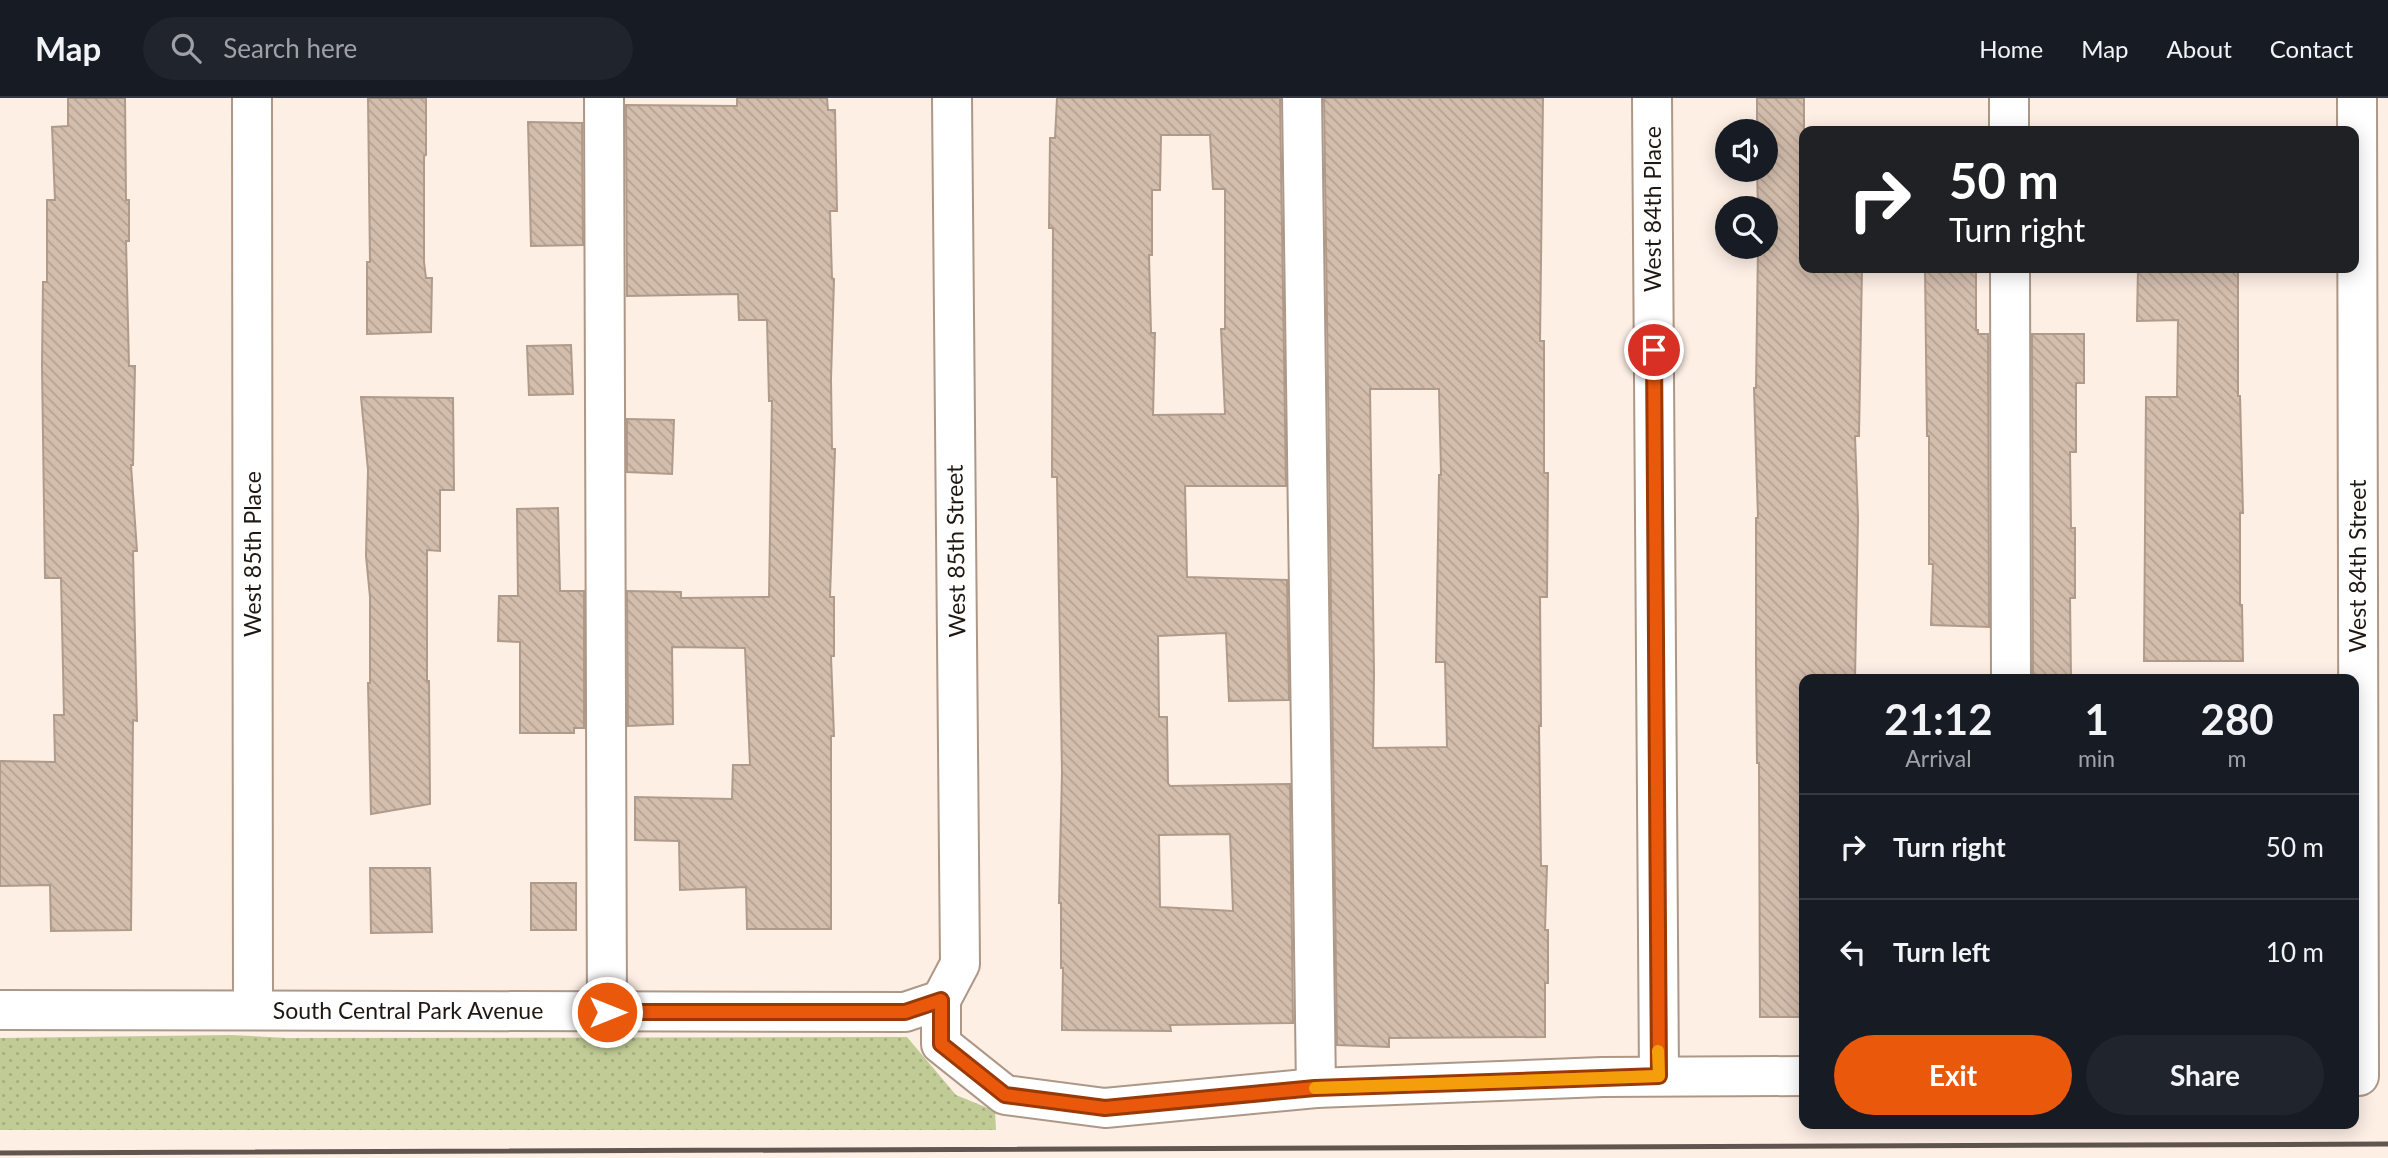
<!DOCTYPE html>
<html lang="en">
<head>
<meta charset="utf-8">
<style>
	body { margin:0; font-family:Lato,sans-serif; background:#20242c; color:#f1f3f6; height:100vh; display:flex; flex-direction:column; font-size:26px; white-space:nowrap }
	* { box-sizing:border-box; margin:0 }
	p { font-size:23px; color:#9ea1a6 }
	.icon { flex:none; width:38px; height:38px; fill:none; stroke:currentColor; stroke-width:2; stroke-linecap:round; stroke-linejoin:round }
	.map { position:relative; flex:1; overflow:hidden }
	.drawer { position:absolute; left:1799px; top:576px; width:560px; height:455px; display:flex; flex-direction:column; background:#171b24; border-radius:14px; box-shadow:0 4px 18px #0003 }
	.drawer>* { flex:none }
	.top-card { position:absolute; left:1799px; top:28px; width:560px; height:147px; border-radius:14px; box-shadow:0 4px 18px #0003; background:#202124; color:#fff; overflow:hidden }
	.fabs { position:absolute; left:1715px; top:21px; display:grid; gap:14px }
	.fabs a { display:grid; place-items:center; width:63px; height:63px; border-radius:50%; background:#171b24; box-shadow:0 4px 18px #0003; font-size:35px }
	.pin { position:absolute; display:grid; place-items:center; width:60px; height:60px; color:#fff; margin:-30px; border:4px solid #fff; border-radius:50%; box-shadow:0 2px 7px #0007 }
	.me { position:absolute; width:77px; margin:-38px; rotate:90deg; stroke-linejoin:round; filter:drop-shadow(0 0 5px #0008) }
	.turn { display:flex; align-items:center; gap:24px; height:147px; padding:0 35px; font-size:32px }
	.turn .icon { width:91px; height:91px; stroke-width:2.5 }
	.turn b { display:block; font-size:49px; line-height:60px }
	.eta { display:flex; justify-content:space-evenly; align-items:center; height:119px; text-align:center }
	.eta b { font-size:42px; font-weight:700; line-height:49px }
	.button { display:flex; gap:14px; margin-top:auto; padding:14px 35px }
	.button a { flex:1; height:80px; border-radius:42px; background:#ea580c; color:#fff; font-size:28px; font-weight:700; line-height:80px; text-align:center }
	.button a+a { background:#20242c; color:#f1f3f6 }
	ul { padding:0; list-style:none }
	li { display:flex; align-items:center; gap:21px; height:105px; padding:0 35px; border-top:2px solid #363941 }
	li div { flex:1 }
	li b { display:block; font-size:26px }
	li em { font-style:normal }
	header { display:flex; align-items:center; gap:42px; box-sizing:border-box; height:98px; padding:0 35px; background:#171b24; border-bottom:2px solid #363941 }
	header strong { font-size:33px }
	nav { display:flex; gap:38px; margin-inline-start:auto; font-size:24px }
	.search { width:490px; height:63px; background:#20242c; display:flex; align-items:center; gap:18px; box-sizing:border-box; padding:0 24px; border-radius:38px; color:#9ea1a6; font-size:26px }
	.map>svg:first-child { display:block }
	.grass { fill:url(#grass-dots) }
	.building { fill:url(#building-back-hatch); stroke:#b09b8b; stroke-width:2; fill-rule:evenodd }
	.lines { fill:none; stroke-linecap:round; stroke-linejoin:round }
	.minor-casing { stroke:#ad9888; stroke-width:42 }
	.minor { stroke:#fff; stroke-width:38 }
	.rail { stroke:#60564f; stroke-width:5 }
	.route-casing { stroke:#983908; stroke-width:18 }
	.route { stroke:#ea580c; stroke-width:12 }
	.slow { stroke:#f59e0b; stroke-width:12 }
	.labels { text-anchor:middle; stroke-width:7; stroke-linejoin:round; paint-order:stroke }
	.street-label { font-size:23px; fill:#1f1711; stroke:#fff }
</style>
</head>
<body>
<header>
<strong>Map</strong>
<div class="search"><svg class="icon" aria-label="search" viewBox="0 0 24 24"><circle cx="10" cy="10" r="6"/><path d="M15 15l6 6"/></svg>Search here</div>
<nav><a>Home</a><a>Map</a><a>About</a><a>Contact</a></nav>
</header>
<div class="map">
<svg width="2388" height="1060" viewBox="0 0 2388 1060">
	<defs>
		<pattern id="grass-dots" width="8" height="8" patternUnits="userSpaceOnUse" patternTransform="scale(1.75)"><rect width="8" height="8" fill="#c1cb95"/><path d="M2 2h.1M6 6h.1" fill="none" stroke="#a5ae7f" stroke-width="1.8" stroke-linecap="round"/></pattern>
		<pattern id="building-back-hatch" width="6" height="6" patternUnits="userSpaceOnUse" patternTransform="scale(1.75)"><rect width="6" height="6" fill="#d3bdac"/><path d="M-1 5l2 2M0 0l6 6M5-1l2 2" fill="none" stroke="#b5a293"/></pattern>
	</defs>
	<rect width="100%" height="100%" fill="#fdefe4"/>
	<path class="grass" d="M231,937l56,3 620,-1 49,58 39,16 1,19h-996v-92z"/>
	<g class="building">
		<path d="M68,0h57l1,102h3v41h-3l3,125h6l-2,99h-2l6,86h-4l4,170 -4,-1 -2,210 -80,1 -1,-46 -50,1v-125l55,1 -1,-47h10l-3,-137h-16l-3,-213 1,-83h4v-82h8l-3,-73 16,-1z"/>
		<path d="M368,0h58v57l-2,1v106l2,16h6l-1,54 -64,2v-72h3z"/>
		<path d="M737,0h90l1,12h7l2,101h-7l2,67 2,1 -3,100 1,70h3l-5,148h4v59h-3l3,80h-3v193h-84l-1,-42 -66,3 -1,-49 -44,-1v-43l97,2 1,-34h17l-5,-117 -73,-1 1,77 -45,2 -1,-135 54,1v6l88,-1 3,-196h-3l-2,-81h-28l-1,-26 -111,2 -1,-191 111,1z"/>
		<path d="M1057,0h223l6,388h-101l2,91 100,3 2,120 -60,1 -3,-68 -68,3 1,81h8l1,66 2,3 120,-2 3,239 -123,2 1,6 -109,-1 1,-62h-2v-65h-2l3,-130 -5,-296h-5l1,-249h-4l1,-90h5zM1161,37h49l3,54h12v140h-4l4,85 -72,1 2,-82h-4l-2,-78h3v-65h8zM1230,736l3,77 -73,-4 -1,-72z"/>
		<path d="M1324,0h219l-3,243h4v132h4l-1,124h-7l1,129h-2l2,140h6l-2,64h3v53h-3v54l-156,1v9l-52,-2zM1370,291h69l2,86h-2l-3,187h9l2,85 -74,1 1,-75z"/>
		<path d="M1757,0h47v170h58l-3,168h-4l3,82 -3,161h-51v338h-44l-1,-254h-2l-1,-100v-145h2l-4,-130h2l2,-141h8v-39h-8l-1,-38h9v-39h-9z"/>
		<path d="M528,24l54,1 1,122 -52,1z"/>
		<path d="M1925,170h51v62h2v4h10l1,293 -58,-2 2,-61h-4v-128h-2z"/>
		<path d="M2138,170h100v128h2l3,117h-3v92h2l1,56h-99l2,-264h31l1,-77 -41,1z"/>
		<path d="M2032,236h52v49h-8v69h-6l1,76h4v70h-5l1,81h-38z"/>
		<path d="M571,247l2,49 -44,1 -2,-49z"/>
		<path d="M361,299l92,1 1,92h-14v61l-13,-1v131h2l1,123 -59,10 -3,-131h2v-86l-4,-41 2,-86z"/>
		<path d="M627,321l47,1 -2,54 -45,-2z"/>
		<path d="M558,410l2,83h24v137h-10v5h-54v-91l-22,-1 1,-45h19l-1,-87z"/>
		<path d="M370,770h60l2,64 -61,1z"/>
		<rect x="531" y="785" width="45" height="47"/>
	</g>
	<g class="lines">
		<g class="minor-casing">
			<g id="minor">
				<path d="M252,0l1,912"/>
				<path d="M604,0l3,914"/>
				<path d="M952,0l8,866 -19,36v44l64,51 100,13 211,-20 286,-11 202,-1"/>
				<path d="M1302,0l14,990"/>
				<path d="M1652,0l7,978"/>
				<path d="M2009,0v33"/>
				<path d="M2357,0l2,978"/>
				<path d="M2010,170l1,411"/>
				<path d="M0,912l905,2 36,-12"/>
			</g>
		</g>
		<use href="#minor" class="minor"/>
		<path class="rail" d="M0,1055l2388,-9"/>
	</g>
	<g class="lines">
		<g class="route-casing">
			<path id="route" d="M607,914h298l36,-12v44l64,51 100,13 210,-20 344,-12 -5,-726"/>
		</g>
		<use href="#route" class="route"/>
		<path class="slow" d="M1315,990l344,-12 -1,-25"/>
	</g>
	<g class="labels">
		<g class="street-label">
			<text transform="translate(1653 111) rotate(-90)" y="8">West 84th Place</text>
			<text transform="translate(956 453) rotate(-91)" y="8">West 85th Street</text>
			<text transform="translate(253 456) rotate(-90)" y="8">West 85th Place</text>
			<text transform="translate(2358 468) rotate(-90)" y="8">West 84th Street</text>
			<text x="408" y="921">South Central Park Avenue</text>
		</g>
	</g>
</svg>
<div class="fabs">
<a><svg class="icon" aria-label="sound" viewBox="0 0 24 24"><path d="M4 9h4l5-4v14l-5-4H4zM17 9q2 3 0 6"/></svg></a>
<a><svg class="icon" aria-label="search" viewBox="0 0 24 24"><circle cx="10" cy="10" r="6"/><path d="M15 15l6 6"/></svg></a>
</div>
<div class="pin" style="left:1654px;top:252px;background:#d93025"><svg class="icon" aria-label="arrive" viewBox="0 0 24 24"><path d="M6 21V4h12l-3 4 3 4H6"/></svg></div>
<svg class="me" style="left:607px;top:914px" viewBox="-20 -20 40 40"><circle r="17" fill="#ea580c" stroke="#fff" stroke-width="3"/><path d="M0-11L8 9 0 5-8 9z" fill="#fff"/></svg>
<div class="top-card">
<div class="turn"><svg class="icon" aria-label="right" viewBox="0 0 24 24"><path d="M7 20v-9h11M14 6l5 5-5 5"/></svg><div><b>50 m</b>Turn right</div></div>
</div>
<section class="drawer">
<div class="eta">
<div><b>21:12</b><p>Arrival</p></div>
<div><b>1</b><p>min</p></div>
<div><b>280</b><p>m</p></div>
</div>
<ul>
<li><svg class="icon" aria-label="right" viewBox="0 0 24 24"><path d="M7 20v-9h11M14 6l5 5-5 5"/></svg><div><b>Turn right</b></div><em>50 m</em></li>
<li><svg class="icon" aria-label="left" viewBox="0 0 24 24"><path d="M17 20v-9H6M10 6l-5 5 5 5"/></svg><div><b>Turn left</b></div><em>10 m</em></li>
</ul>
<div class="button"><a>Exit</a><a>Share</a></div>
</section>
</div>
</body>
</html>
